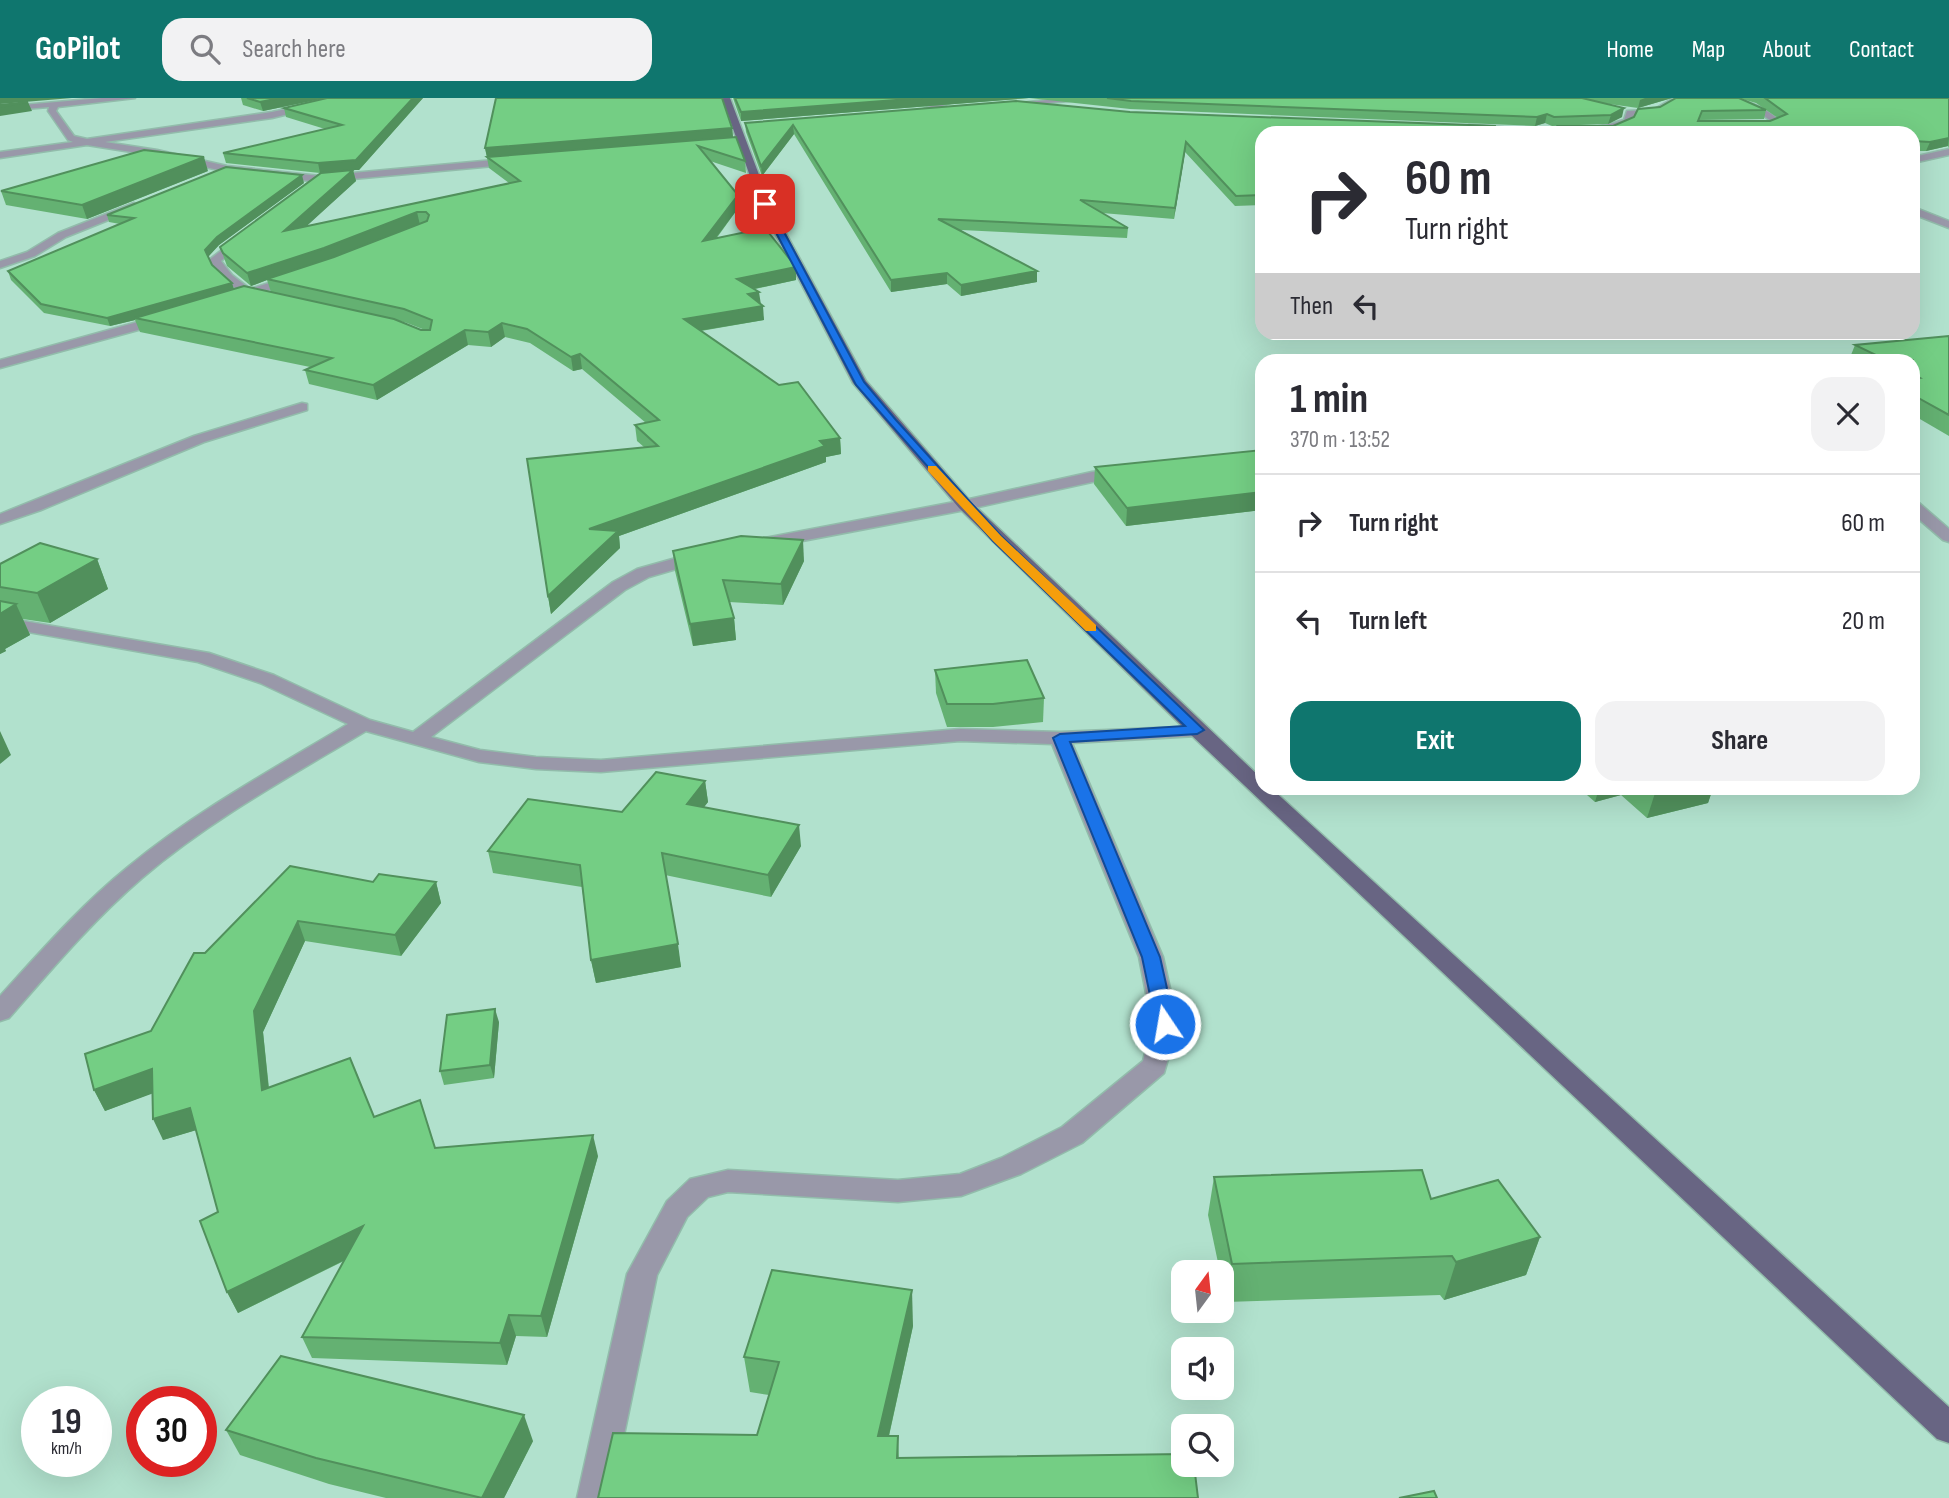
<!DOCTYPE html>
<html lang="en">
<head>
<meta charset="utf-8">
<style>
	body { margin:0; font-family:"Sofia Sans Condensed",sans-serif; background:#f2f2f3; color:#2b2b33; height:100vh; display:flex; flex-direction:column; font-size:26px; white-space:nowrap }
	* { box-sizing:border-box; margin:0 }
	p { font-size:23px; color:#7c7c81 }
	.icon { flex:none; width:38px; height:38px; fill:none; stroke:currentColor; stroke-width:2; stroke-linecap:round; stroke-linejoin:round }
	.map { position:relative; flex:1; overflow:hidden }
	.details { position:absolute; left:1255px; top:256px; width:665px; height:441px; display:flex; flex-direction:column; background:#fff; border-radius:21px; box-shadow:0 7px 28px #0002 }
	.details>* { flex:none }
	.guide { position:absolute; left:1255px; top:28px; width:665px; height:214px; border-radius:21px; box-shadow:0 7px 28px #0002; background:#fff; color:#2b2b33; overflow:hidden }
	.needle { width:46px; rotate:15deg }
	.tools { position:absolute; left:1171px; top:1162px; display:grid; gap:14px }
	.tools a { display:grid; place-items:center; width:63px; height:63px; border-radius:14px; background:#fff; box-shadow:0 7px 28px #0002; font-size:35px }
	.speed { position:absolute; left:21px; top:1288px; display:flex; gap:14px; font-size:35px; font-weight:700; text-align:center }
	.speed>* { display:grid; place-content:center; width:91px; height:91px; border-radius:50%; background:#fff; box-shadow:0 7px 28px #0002; line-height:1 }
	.speed small { font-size:18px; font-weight:400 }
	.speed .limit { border:10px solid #d22; background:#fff; color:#111 }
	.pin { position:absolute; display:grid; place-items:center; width:60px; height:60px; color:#fff; margin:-30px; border-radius:14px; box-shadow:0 4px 10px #0006 }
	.me { position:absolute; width:77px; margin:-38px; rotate:348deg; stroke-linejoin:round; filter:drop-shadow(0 0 5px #0008) }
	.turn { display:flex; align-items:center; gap:24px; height:147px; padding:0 35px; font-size:32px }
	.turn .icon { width:91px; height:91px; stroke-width:2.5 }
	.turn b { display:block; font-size:49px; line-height:60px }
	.then { display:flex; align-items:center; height:66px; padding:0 35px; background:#0003; gap:14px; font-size:26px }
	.round { display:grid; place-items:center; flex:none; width:74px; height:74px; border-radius:21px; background:#f2f2f3 }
	.head { display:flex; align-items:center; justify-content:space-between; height:119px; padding:0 35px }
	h1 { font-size:42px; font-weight:700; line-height:52px }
	.primary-button { display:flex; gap:14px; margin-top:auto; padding:14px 35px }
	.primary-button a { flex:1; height:80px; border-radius:21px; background:#0f766e; color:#fff; font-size:28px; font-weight:700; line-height:80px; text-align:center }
	.primary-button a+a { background:#f2f2f3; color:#2b2b33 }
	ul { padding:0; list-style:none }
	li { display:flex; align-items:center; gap:21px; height:98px; padding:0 35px; border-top:2px solid #e1e1e2 }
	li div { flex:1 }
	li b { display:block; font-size:26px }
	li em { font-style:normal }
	header { display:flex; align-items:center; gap:42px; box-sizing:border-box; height:98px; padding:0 35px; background:#0f766e; color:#fff }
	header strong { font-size:33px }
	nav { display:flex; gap:38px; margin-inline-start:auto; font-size:24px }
	.search { width:490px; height:63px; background:#f2f2f3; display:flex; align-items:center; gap:18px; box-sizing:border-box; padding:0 24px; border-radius:21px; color:#7c7c81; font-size:26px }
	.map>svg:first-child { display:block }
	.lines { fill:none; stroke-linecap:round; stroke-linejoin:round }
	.street-casing { stroke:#92bcab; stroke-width:3 }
	.primary-casing { stroke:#92bcab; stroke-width:3 }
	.street { fill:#9998a9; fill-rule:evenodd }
	.primary { fill:#686583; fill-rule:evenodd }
	.wall { fill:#64b172; fill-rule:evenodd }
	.shaded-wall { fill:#51905c }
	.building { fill:#74ce84; stroke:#51905c; stroke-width:2 }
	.route { fill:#1a73e8; stroke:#114b97; stroke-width:2 }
	.slow { fill:#f59e0b }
</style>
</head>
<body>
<header>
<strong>GoPilot</strong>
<div class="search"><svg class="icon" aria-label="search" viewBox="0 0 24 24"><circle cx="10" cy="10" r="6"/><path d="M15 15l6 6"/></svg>Search here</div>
<nav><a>Home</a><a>Map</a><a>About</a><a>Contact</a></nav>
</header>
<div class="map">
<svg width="1949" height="1400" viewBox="0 0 1949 1400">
	<rect width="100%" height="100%" fill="#b1e1cd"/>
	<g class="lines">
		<g class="street-casing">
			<g id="street">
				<path d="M102,0h33l-77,9 -2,4 18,25 13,3 185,-27 67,-14h15l-82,20 -167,24 52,8 70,16 93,10 196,-18 5,3 -5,3 -196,18 -93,-10 -70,-16 -70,-11 -87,13v-6l73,-10 -5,-2 -20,-29 1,-4 -49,4v-4z"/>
				<path d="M950,0h11l-35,15 -7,-2z"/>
				<path d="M1064,0h34l-90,9 -4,-2z"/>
				<path d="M1674,0h12c-16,10 -32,18 -52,17l-3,9 -34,9h-92l-40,-5 4,-3c51,3 105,12 155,-5l3,-9 26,-1z"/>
				<path d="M1723,0c22,0 44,10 59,25l-31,5v-4l20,-3 -11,-8z"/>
				<path d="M1949,51v6l-36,8v-6z"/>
				<path d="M134,105l5,3 -1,2 -72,29 -31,19 -35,12v-7l27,-9 31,-19z"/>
				<path d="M1913,109l36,14v7l-36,-14z"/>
				<path d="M245,134l5,3 -1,2 -28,24 11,14 18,14 47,-15 6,3 -2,2 -40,14 3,3 -2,2 -13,-1 -19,3v-4l10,-4 -16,-13 -15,-19z"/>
				<path d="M163,217l4,1v6l-167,46v-8z"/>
				<path d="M302,305l5,1v6l-103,32 -163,68 -41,14v-10l194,-78z"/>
				<path d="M1123,371l5,2 3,3 -3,3 -36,5 -127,28 -205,39 -8,-5 8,-5 205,-39 127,-28z"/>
				<path d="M1913,403l6,2 30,26v13l-6,-2 -30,-26z"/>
				<path d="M701,453l8,5 -2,4 -58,17 -24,13 -194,147 49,13 56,7 65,3 359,-31 100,3 144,-6 3,4 -3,4 -7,2 -125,7 91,214 15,67 -14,49 -82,70 -61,31 -60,22 -63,6 -170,-10 -20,5 -21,20 -30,58 -46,223h-34l50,-224 40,-73 23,-22 38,-9 170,10 62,-6 41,-16 61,-31 81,-66 9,-37 -13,-67 -87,-213 -92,-3 -359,31 -65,-3 -57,-7 -113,-31c-77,46 -156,89 -224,147 -49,42 -91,92 -133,140l-9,3v-25c41,-45 81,-91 128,-129 68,-56 145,-98 220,-143l-88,-41 -62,-21 -198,-35v-10l209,36 65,22 96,45 43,12 200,-150 24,-13z"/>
			</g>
		</g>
		<g class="primary-casing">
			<path id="primary" d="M722,0h8l40,106 96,177 105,121 291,277v9h9l678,619v36l-12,-4 -747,-705 -231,-226 -106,-125 -93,-179z"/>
		</g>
		<use href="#street" class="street"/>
		<use href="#primary" class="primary"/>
	</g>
	<g class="wall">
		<path d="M241,0h85l-63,13 -20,-6z"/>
		<path d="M327,0h96l-64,72h-6l3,11 -50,45 203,-43 -20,-15 -4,-20 247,-20 1,9h3l9,24 1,12 -36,-12 29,46 -23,32 80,28v13l-41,9 5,15 4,16 -63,11 139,107 1,16 -15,3v5l-207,74 1,12 -69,66 -3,-18 96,-149 -7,-6 -2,-16 11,-2 -64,-54 -9,2 -43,-28 -25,-6 -14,10 -23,-2 -91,55 -68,-16 -4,-14 5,-3 -170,-35 -5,-12 -25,6 -66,-13 -33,-33 -3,-9 112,-47 -11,-2 -2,-7 197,-32 -85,62 -11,12 4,8 22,24 37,3 -4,-12 -16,6 -24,-20 -7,-19 100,-74 -94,-10 -3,-10 102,-24 -39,-12 -2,-9zM396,222l11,3 18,7h-4z"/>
		<path d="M733,0h939l-34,10 -36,-5 20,14 -14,7 -56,2 -7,-3 -10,3 -405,-17 -101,-11 -288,23z"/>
		<path d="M1676,0h273v50l-1,-2 -22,5h-13v-18h-357l2,-7h55l47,-19zM1742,1l14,4 22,15 -8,3 -70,-1 64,-1 2,-9z"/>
		<path d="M1130,14l132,21v72l-27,1 -50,-54 -11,67 -72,-6 26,15 -1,10 -166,-8 76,52 -76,14 -14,-12 -56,8 -97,-158 -32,42 -16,-44 -1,-9z"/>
		<path d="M208,73l-121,48 -81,-14 -5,-14z"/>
		<path d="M1949,238v100l-36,-21v-55h-64l6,-15z"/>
		<path d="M1262,352v60l-136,16 -32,-42 1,-17z"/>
		<path d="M673,453l131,10 -21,44 -54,-3 5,16 2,22 -43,6 -18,-75z"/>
		<path d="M97,461l11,30 -58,34 -27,-4 7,16 -25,14 1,2 -6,3v-90z"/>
		<path d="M935,572l109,28 -1,24 -50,5h-46l-11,-34z"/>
		<path d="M705,683l3,21 -4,5 97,39 -30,51 -106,-22 16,92 -85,16 -5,-23 -9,-73 -89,-14 -5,-22 134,-39z"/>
		<path d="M1579,690h134l-5,15 -61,15 -26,-23 -26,7z"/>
		<path d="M373,784h63l5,21 -40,53 -96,-15 -42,91 6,56 105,29 61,31 163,8 -51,181 -31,-1 -9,29 -195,-7 -10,-21 42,-76 -106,52 -11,-21 -9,-80 -22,-82 -33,10 -11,-47 -47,18 -11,-21 57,-59 54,-78z"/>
		<path d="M499,924l-5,56 -50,7 -4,-14z"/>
		<path d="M1214,1079l217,22 109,38 -14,38 -82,25 -4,-5 -214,7 -4,-22v-8h-2l-12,-57z"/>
		<path d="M913,1228l-24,110h9l1,22 299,40 -585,-65 144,2 12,-40 -19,-3 -6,-35z"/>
		<path d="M226,1332l307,11 -29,57h-118l-57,-14 -89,-29z"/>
	</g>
	<g class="shaded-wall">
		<path d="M0,0h72l-72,6z"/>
		<path d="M280,0h46l-63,13 -3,-9z"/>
		<path d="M413,0h10l-64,72h-6l3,11 -69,63 -3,-13 36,-58 -2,-10z"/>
		<path d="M922,0h107l-288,23v-9z"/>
		<path d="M1645,0h27l-34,10 2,-8z"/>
		<path d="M28,4l4,9 -32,5v-9z"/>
		<path d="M1624,10l-2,9 -14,7 3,-9z"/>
		<path d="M1547,16l-2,9 -10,3 2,-9z"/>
		<path d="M793,27l1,9 -32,42 -1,-10z"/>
		<path d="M732,30l1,9 -246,20 -2,-9z"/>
		<path d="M1949,40l-1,8 -22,5 4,-9z"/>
		<path d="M1186,44l-1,10 -11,67 1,-11z"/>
		<path d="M204,59l4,14 -121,48 -5,-14z"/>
		<path d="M302,77l2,8 -85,62 -12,13 -2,-8 12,-13z"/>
		<path d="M738,97l1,12 -35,47 -1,-13z"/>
		<path d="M417,114l3,13 -93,36 -60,18v1l-16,6 -4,-13z"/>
		<path d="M796,169v13l-57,12 -2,-13z"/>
		<path d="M1037,173v11l-76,14v-11z"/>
		<path d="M947,175v11l-56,8v-12z"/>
		<path d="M232,185l3,9 -100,26v2l-25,6 -3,-8z"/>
		<path d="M759,194l2,13 -13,-11z"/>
		<path d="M763,208l1,14 -78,13 -2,-14z"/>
		<path d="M502,225l3,14 -14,10 -3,-15z"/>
		<path d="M465,232l3,15 -91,55 -4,-15z"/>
		<path d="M580,256l2,15 -9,2 -2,-14z"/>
		<path d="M840,340l1,16 -15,3v5l-207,74 1,12 -69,66 -3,-18 41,-67 231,-88z"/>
		<path d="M1262,394v18l-136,16 1,-18z"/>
		<path d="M803,442l1,21 -21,44 -2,-21z"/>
		<path d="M97,461l11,30 -58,34 -13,-30z"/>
		<path d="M16,506l14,31 -25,14 1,2 -6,3v-40z"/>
		<path d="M734,520l2,22 -43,6 -3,-22z"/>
		<path d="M0,633l11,24 -11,9z"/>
		<path d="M705,683l3,21 -18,23 -3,-21z"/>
		<path d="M1599,690h24l-2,7 -26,7z"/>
		<path d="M1680,690h33l-5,15 -61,15 8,-25z"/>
		<path d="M799,727l2,21 -30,51 -3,-22z"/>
		<path d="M436,784l5,21 -40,53 -6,-21z"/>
		<path d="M298,823l7,20 -42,91 8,80 -9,-22 -8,-79z"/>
		<path d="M678,846l3,23 -85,16 -5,-23z"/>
		<path d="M495,911l4,13 -5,56 -4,-13z"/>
		<path d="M152,971l10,21 -57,21 -11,-21z"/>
		<path d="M190,1010l10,21 -37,11 -10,-21z"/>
		<path d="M593,1037l5,21 -51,181 -6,-21z"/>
		<path d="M363,1128l8,21 -133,66 -11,-21z"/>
		<path d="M1540,1139l-14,38 -82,25 12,-38z"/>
		<path d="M912,1192l1,36 -32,145 -3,-35z"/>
		<path d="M509,1217l7,21 -9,29 -7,-22z"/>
		<path d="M524,1317l9,26 -29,57h-22z"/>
	</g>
	<g class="building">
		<path d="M247,0h33l-20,4z"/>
		<path d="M327,0h86l-57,62 -38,3 -95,-10 119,-28 -58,-17z"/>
		<path d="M496,0h226l10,30 -247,20z"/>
		<path d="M735,0h187l-181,14z"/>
		<path d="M1107,0h475l42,10 -13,7 -57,2 -7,-3 -10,3 -406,-16z"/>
		<path d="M1676,0h63l27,12 -64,1 -4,10h72l17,-7 -22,-16h184v40l-19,4 -17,-1v-8h-349l-6,-7h55l21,-9 4,-8 22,-2z"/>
		<path d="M1016,3l114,11 365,14 1,7h-234v62l-26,1 -50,-54 -11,66 -95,-8 48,28 -190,-9 99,52 -76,14 -14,-12 -56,7 -98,-155 -32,41 -16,-43z"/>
		<path d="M28,4l-28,5v-2z"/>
		<path d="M736,39l9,24 -47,-15 40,49 -35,46 62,-13 31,39 -59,12 22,13 -11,2 15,12 -79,13 95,66 19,-3 42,56 -20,3 5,5 -236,83 29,2 -70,65 -21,-137 131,-13 -23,-21 24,-5 -79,-66 -9,3 -44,-28 -25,-6 -14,9 -23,-2 -92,55 -68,-15 27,-12 -197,-40 109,-32 150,33 27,11h9l2,-10 -28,-11 -137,-30 67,-22 93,-36 2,-6 -3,-3h-9l-93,36 -77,25 -24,-20 -3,-6 101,-74 32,-3 -69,61 236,-50 -33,-24z"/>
		<path d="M144,52l60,7 -122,48 -81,-14z"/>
		<path d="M226,69l76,8 -85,62 -12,13 7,15 20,18 -125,35 -66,-14 -33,-33 126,-53 -27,-3z"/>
		<path d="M1949,238v79l-36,-20v-16l7,-1 -7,-4v-14h-27l-31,-15z"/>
		<path d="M1262,352v42l-135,16 -32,-41z"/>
		<path d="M741,438l62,4 -22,44 -58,-4 11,38 -44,6 -17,-73z"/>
		<path d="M40,445l57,16 -60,34 -37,-6v-23z"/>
		<path d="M0,503l16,3 -16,10z"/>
		<path d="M1027,562l17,38 -51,6h-46l-12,-34z"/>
		<path d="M656,674l49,9 -18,23 112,21 -31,50 -106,-22 16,91 -87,16 -11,-95 -92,-14 40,-52 94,13z"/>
		<path d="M1648,690h32l-25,5z"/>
		<path d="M290,768l83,16 6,-8 57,8 -41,53 -97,-14 -44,90 8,79 88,-32 24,59 46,-17 15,48 158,-13 -52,181 -32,-1 -9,28 -198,-6 61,-111 -136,66 -27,-71 18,-9 -28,-104 -37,11 -1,-50 -58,21 -9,-36 66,-23 43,-78h11z"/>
		<path d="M495,911l-5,56 -50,6 7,-56z"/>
		<path d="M1422,1072l9,29 67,-19 42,57 -84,25 -4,-6 -220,8 -18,-87z"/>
		<path d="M772,1172l140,20 -34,146h20l-1,22 286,-4v11h11l4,33h-600l15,-65 144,2 22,-73 -35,-5z"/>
		<path d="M281,1258l243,59 -42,83 -166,-40 -90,-28z"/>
		<path d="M1434,1393l3,7h-38z"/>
	</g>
	<path class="route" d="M765,104l4,2 95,178 32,38 105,116 203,194 -7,4 -127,8 90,215 15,67 -3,5h-14l-2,-5 -14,-67 -89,-219 7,-4 125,-8 -192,-185 -137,-156 -95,-181z"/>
	<path class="slow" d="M928,368h8l65,70 95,89v6h-10l-93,-90 -65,-70z"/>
</svg>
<div class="tools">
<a><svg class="needle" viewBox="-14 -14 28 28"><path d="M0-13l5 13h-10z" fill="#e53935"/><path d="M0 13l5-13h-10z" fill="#7c7c81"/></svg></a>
<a><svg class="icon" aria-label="sound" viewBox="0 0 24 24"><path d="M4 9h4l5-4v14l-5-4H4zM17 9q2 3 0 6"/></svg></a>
<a><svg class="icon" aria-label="search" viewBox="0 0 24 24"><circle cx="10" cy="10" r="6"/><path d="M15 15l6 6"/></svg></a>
</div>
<div class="speed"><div>19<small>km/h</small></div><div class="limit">30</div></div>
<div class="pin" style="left:765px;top:106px;background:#d93025"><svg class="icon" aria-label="arrive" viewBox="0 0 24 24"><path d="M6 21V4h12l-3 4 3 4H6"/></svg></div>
<svg class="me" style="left:1165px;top:926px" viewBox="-20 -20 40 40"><circle r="17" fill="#1a73e8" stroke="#fff" stroke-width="3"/><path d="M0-11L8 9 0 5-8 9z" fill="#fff"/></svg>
<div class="guide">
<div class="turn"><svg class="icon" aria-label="right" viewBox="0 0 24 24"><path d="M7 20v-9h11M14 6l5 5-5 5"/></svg><div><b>60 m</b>Turn right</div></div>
<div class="then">Then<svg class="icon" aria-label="left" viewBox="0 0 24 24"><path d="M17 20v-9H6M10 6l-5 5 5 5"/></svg></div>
</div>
<section class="details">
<div class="head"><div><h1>1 min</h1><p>370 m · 13:52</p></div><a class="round"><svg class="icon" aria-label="close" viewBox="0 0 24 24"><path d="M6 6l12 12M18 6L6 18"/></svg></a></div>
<ul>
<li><svg class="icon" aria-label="right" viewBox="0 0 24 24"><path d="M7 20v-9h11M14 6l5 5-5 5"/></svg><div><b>Turn right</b></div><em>60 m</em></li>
<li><svg class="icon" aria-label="left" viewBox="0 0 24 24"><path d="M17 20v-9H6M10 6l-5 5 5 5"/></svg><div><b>Turn left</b></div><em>20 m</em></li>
</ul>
<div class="primary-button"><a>Exit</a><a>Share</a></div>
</section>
</div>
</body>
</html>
